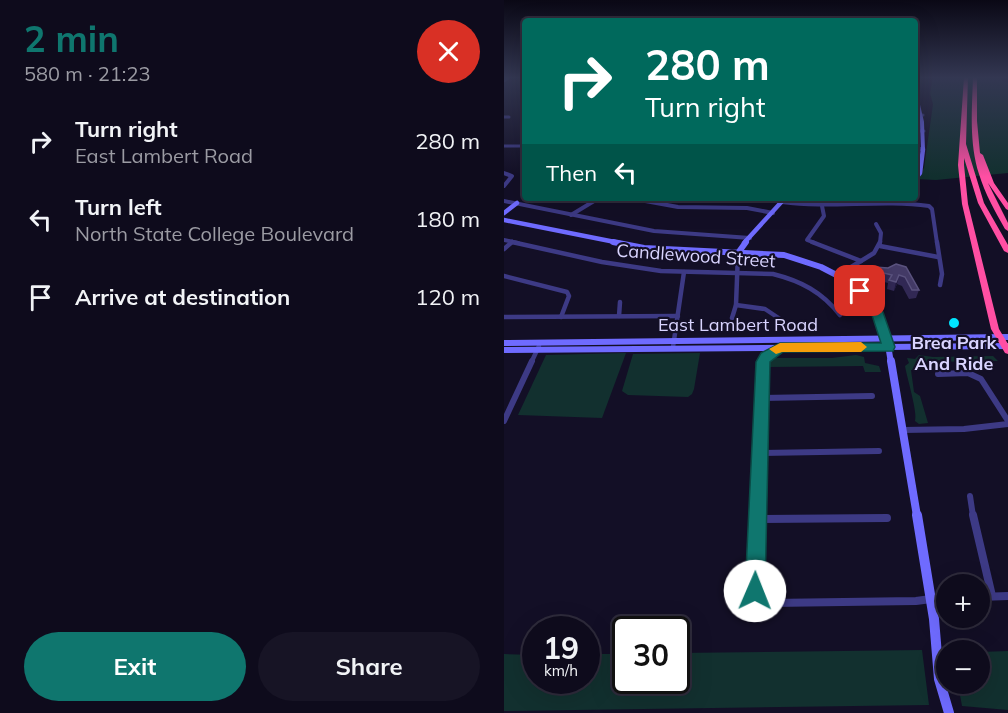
<!DOCTYPE html>
<html lang="en">
<head>
<meta charset="utf-8">
<style>
	body { margin:0; font-family:Mulish,sans-serif; background:#171425; color:#f1f3f6; height:100vh; display:flex; flex-direction:column; font-size:22px; white-space:nowrap }
	* { box-sizing:border-box; margin:0 }
	p { font-size:20px; color:#9b9ba3 }
	.icon { flex:none; width:33px; height:33px; fill:none; stroke:currentColor; stroke-width:2; stroke-linecap:round; stroke-linejoin:round }
	.map { position:relative; flex:1; overflow:hidden }
	.panel { display:flex; flex-direction:column; background:#0e0b1c; width:504px }
	.panel>* { flex:none }
	.hud { position:absolute; left:18px; top:18px; width:396px; height:183px; border-radius:6px; box-shadow:0 6px 24px #0002,0 0 0 2px #2e2b3b; background:#00695c; color:#fff; overflow:hidden }
	.buttons { position:absolute; left:432px; top:574px; display:grid; gap:12px }
	.buttons a { display:grid; place-items:center; width:54px; height:54px; border-radius:50%; background:#0e0b1c; box-shadow:0 6px 24px #0002,0 0 0 2px #2e2b3b; font-size:30px }
	.speed { position:absolute; left:18px; top:616px; display:flex; gap:12px; font-size:30px; font-weight:700; text-align:center }
	.speed>* { display:grid; place-content:center; width:78px; height:78px; border-radius:50%; background:#0e0b1c; box-shadow:0 6px 24px #0002,0 0 0 2px #2e2b3b; line-height:1 }
	.speed small { font-size:15px; font-weight:400 }
	.speed .limit { border:3px solid #111; border-radius:9px; background:#fff; color:#111 }
	.pin { position:absolute; display:grid; place-items:center; width:51px; height:51px; color:#fff; margin:-26px; border-radius:12px; box-shadow:0 3px 9px #0006 }
	.me { position:absolute; width:66px; margin:-33px; rotate:1deg; stroke-linejoin:round; filter:drop-shadow(0 0 4px #0008) }
	.turn { display:flex; align-items:center; gap:21px; height:126px; padding:0 24px; font-size:27px }
	.turn .icon { width:78px; height:78px; stroke-width:2.5 }
	.turn b { display:block; font-size:42px; line-height:51px }
	.then { display:flex; align-items:center; height:57px; padding:0 24px; background:#0003; gap:12px; font-size:22px }
	.round { display:grid; place-items:center; flex:none; width:63px; height:63px; border-radius:32px; background:#171425 }
	.summary { display:flex; align-items:center; justify-content:space-between; height:102px; padding:0 24px }
	h1 { font-size:36px; font-weight:700; line-height:45px; color:#0f766e }
	.cta { display:flex; gap:12px; margin-top:auto; padding:12px 24px }
	.cta a { flex:1; height:69px; border-radius:36px; background:#0f766e; color:#fff; font-size:24px; font-weight:700; line-height:69px; text-align:center }
	.cta a+a { background:#171425; color:#f1f3f6 }
	ul { padding:0; list-style:none }
	li { display:flex; align-items:center; gap:18px; height:78px; padding:0 24px }
	li div { flex:1 }
	li b { display:block; font-size:22px }
	li em { font-style:normal }
	main { display:flex; flex:1; min-height:0 }
	.map>svg:first-child { display:block }
	.green { fill:#12302f }
	.lines { fill:none; stroke-linecap:round; stroke-linejoin:round }
	.street-far4 { stroke:#3d3a85; stroke-width:3 }
	.street-far3 { stroke:#3d3a85; stroke-width:4 }
	.street-far2 { stroke:#3d3a85; stroke-width:4.5 }
	.street-far1 { stroke:#3d3a85; stroke-width:6 }
	.street { stroke:#3d3a85; stroke-width:8 }
	.secondary-far4 { stroke:#6f6bff; stroke-width:4 }
	.secondary-far3 { stroke:#6f6bff; stroke-width:4.5 }
	.secondary-far2 { stroke:#6f6bff; stroke-width:6 }
	.secondary-far1 { stroke:#6f6bff; stroke-width:8 }
	.secondary { stroke:#6f6bff; stroke-width:10 }
	.highway { fill:#ff4fa3; fill-rule:evenodd }
	.wall { fill:#312854 }
	.shaded-wall { fill:#1d163a }
	.building { fill:#433a66; stroke:#5a527e; stroke-width:1.5 }
	.route { fill:#0f766e; stroke:#0a4d48; stroke-width:1.5 }
	.slow { fill:#f59e0b }
	.poi-dot { fill:#00e5ff; stroke:#130f26; stroke-width:2 }
	.labels { text-anchor:middle; stroke-width:4.5; stroke-linejoin:round; paint-order:stroke }
	.street-label { font-size:18px; fill:#d9d4ff; stroke:#130f26 }
	.poi-label { font-size:18px; font-weight:bold; fill:#d9d4ff; stroke:#130f26 }
</style>
</head>
<body>
<main>
<section class="panel">
<div class="summary"><div><h1>2 min</h1><p>580 m · 21:23</p></div><a class="round" style="background:#d93025;color:#fff"><svg class="icon" aria-label="close" viewBox="0 0 24 24"><path d="M6 6l12 12M18 6L6 18"/></svg></a></div>
<ul>
<li><svg class="icon" aria-label="right" viewBox="0 0 24 24"><path d="M7 20v-9h11M14 6l5 5-5 5"/></svg><div><b>Turn right</b><p>East Lambert Road</p></div><em>280 m</em></li>
<li><svg class="icon" aria-label="left" viewBox="0 0 24 24"><path d="M17 20v-9H6M10 6l-5 5 5 5"/></svg><div><b>Turn left</b><p>North State College Boulevard</p></div><em>180 m</em></li>
<li><svg class="icon" aria-label="arrive" viewBox="0 0 24 24"><path d="M6 21V4h12l-3 4 3 4H6"/></svg><div><b>Arrive at destination</b></div><em>120 m</em></li>
</ul>
<div class="cta"><a>Exit</a><a>Share</a></div>
</section>
<div class="map">
<svg width="504" height="713" viewBox="0 0 504 713">
	<rect width="100%" height="100%" fill="#130f26"/>
	<g class="green">
		<path d="M429,77h69v4l6,2v90l-72,7 -21,-1 9,-11 9,-64 -3,-11z"/>
		<path d="M122,353l-24,65 -84,-3 28,-60z"/>
		<path d="M196,353l-6,36 -2,5 -4,3 -60,-2 -6,-4 11,-37z"/>
		<path d="M352,355l8,2 1,6 14,3 2,6h-16l-2,-6 -93,1v-6l5,-3h57z"/>
		<path d="M415,355l14,2 60,-1 5,5 -73,1 -9,8h-5l3,22 6,4 8,27 -9,1 -4,-3c3,-8 -8,-43 -10,-55l4,-3 -2,-5 8,1z"/>
		<path d="M418,650l7,55 -425,6v-57l31,1 1,26h50l1,-27h38l1,27h50l1,-28z"/>
		<path d="M504,651v59l-46,-4 -4,-22h22v-32z"/>
	</g>
	<g class="lines">
		<g class="street-far4">
			<path d="M0,81l5,-4"/>
			<path d="M411,115h8"/>
			<path d="M0,117h5"/>
			<path d="M411,131h9"/>
			<path d="M0,146h21"/>
			<path d="M411,149h7"/>
		</g>
		<g class="street-far3">
			<path d="M411,149h7"/>
			<path d="M0,173l8,3 -8,10"/>
			<path d="M125,198l49,9 69,1 26,5"/>
			<path d="M0,201l150,30 96,7"/>
			<path d="M278,202c49,7 98,-3 147,4l3,3 5,34"/>
			<path d="M67,215l28,-17"/>
			<path d="M372,224l5,9 -1,10"/>
			<path d="M0,240l14,3"/>
			<path d="M311,243l-8,-3 17,-24 -2,-10"/>
		</g>
		<g class="street-far2">
			<path d="M8,242l90,20 59,9 112,3c28,7 49,18 67,41"/>
			<path d="M308,242l49,19"/>
			<path d="M433,242l5,32 -2,11"/>
			<path d="M376,246l58,11"/>
			<path d="M0,249l8,-7"/>
			<path d="M334,275l36,-22 6,-11"/>
			<path d="M0,276l63,16 2,4 -8,21"/>
			<path d="M232,305l29,4 24,16"/>
			<path d="M115,316l1,-14"/>
			<path d="M0,317l174,-1"/>
			<path d="M228,318l4,-13 2,-52"/>
			<path d="M169,347l11,-75"/>
			<path d="M27,363l8,-17"/>
			<path d="M259,363l3,-7 12,-8"/>
		</g>
		<g class="street-far1">
			<path d="M434,374l30,-1 13,6 27,42"/>
			<path d="M257,398l111,-2"/>
			<path d="M0,421l28,-60"/>
			<path d="M399,430l61,-1 44,-5"/>
			<path d="M255,453l120,-2"/>
			<path d="M466,496l3,20"/>
			<path d="M253,516l6,-155"/>
		</g>
		<g class="street">
			<path d="M253,515l-3,69 4,14 13,5 145,-2 30,-4"/>
			<path d="M469,515l19,81"/>
			<path d="M253,519l130,-1"/>
			<path d="M476,597l28,-1"/>
		</g>
		<path class="secondary-far4" d="M411,92l7,30 1,28"/>
		<g class="secondary-far3">
			<path d="M411,179l5,-6 3,-24"/>
			<path d="M0,213l13,-10"/>
			<path d="M0,220l116,23"/>
			<path d="M240,243l41,-45"/>
		</g>
		<g class="secondary-far2">
			<path d="M109,242l31,6 140,7 37,12 29,15 19,19 17,32 5,30"/>
			<path d="M234,253l8,-11"/>
			<path d="M0,343l504,-6"/>
			<path d="M0,350l504,-4"/>
		</g>
		<path class="secondary-far1" d="M387,361l26,155"/>
		<path class="secondary" d="M413,515l17,104 5,60 10,34"/>
		<g class="highway">
			<path d="M460,77h4l-2,67 18,59 24,42v8l-4,-2 -26,-48 -14,-45v7l4,39 31,125 9,15v10l-3,-1 -14,-24 -29,-125 -4,-39z"/>
			<path d="M469,77h4v44l3,32 3,2 11,28 14,20v7l-2,-1 -18,-26 20,40v8l-3,-2c-10,-18 -20,-35 -26,-55 -10,-31 -7,-65 -6,-97z"/>
		</g>
	</g>
	<path class="wall" d="M392,264l23,26 -3,8 -7,1 -7,-13 -5,-2 -3,7 -7,-2 1,-6 -15,-4 2,-12 13,1z"/>
	<path class="shaded-wall" d="M395,275l-2,9 -3,7 2,-9z"/>
	<path class="building" d="M392,264l10,3 13,23h-7l-7,-13 -6,-2 -3,7 -7,-2 3,-5 -17,-4v-4l13,1z"/>
	<linearGradient id="sky" x2="0" y2="1"><stop stop-color="#0a0815"/><stop offset="0.44" stop-color="#333752"/><stop offset="1" stop-color="#333752" stop-opacity="0"/></linearGradient>
	<rect width="504" height="177" fill="url(#sky)"/>
	<path class="route" d="M356,288l5,1 18,23 12,35 -2,4 -110,1 -13,10 -5,229 -3,7 -7,3 -7,-3 -3,-7 11,-229 5,-9 19,-10h101l-10,-31 -17,-21z"/>
	<path class="slow" d="M357,342l6,5 -6,5h-79l-6,2 -7,-5 11,-6z"/>
	<circle class="poi-dot" cx="450" cy="323" r="6"/>
	<g class="labels">
		<g class="street-label">
			<text transform="translate(192 256) rotate(4)" y="6">Candlewood Street</text>
			<text x="234" y="331">East Lambert Road</text>
		</g>
		<g class="poi-label">
			<text x="450" y="349">Brea Park<tspan x="450" dy="21">And Ride</tspan></text>
		</g>
	</g>
</svg>
<div class="buttons">
<a>+</a>
<a>−</a>
</div>
<div class="speed"><div>19<small>km/h</small></div><div class="limit">30</div></div>
<div class="pin" style="left:356px;top:291px;background:#d93025"><svg class="icon" aria-label="arrive" viewBox="0 0 24 24"><path d="M6 21V4h12l-3 4 3 4H6"/></svg></div>
<svg class="me" style="left:251px;top:591px" viewBox="-20 -20 40 40"><circle r="19" fill="#fff"/><path d="M0-13L10 11 0 6-10 11z" fill="#0f766e"/></svg>
<div class="hud">
<div class="turn"><svg class="icon" aria-label="right" viewBox="0 0 24 24"><path d="M7 20v-9h11M14 6l5 5-5 5"/></svg><div><b>280 m</b>Turn right</div></div>
<div class="then">Then<svg class="icon" aria-label="left" viewBox="0 0 24 24"><path d="M17 20v-9H6M10 6l-5 5 5 5"/></svg></div>
</div>
</div>
</main>
</body>
</html>
